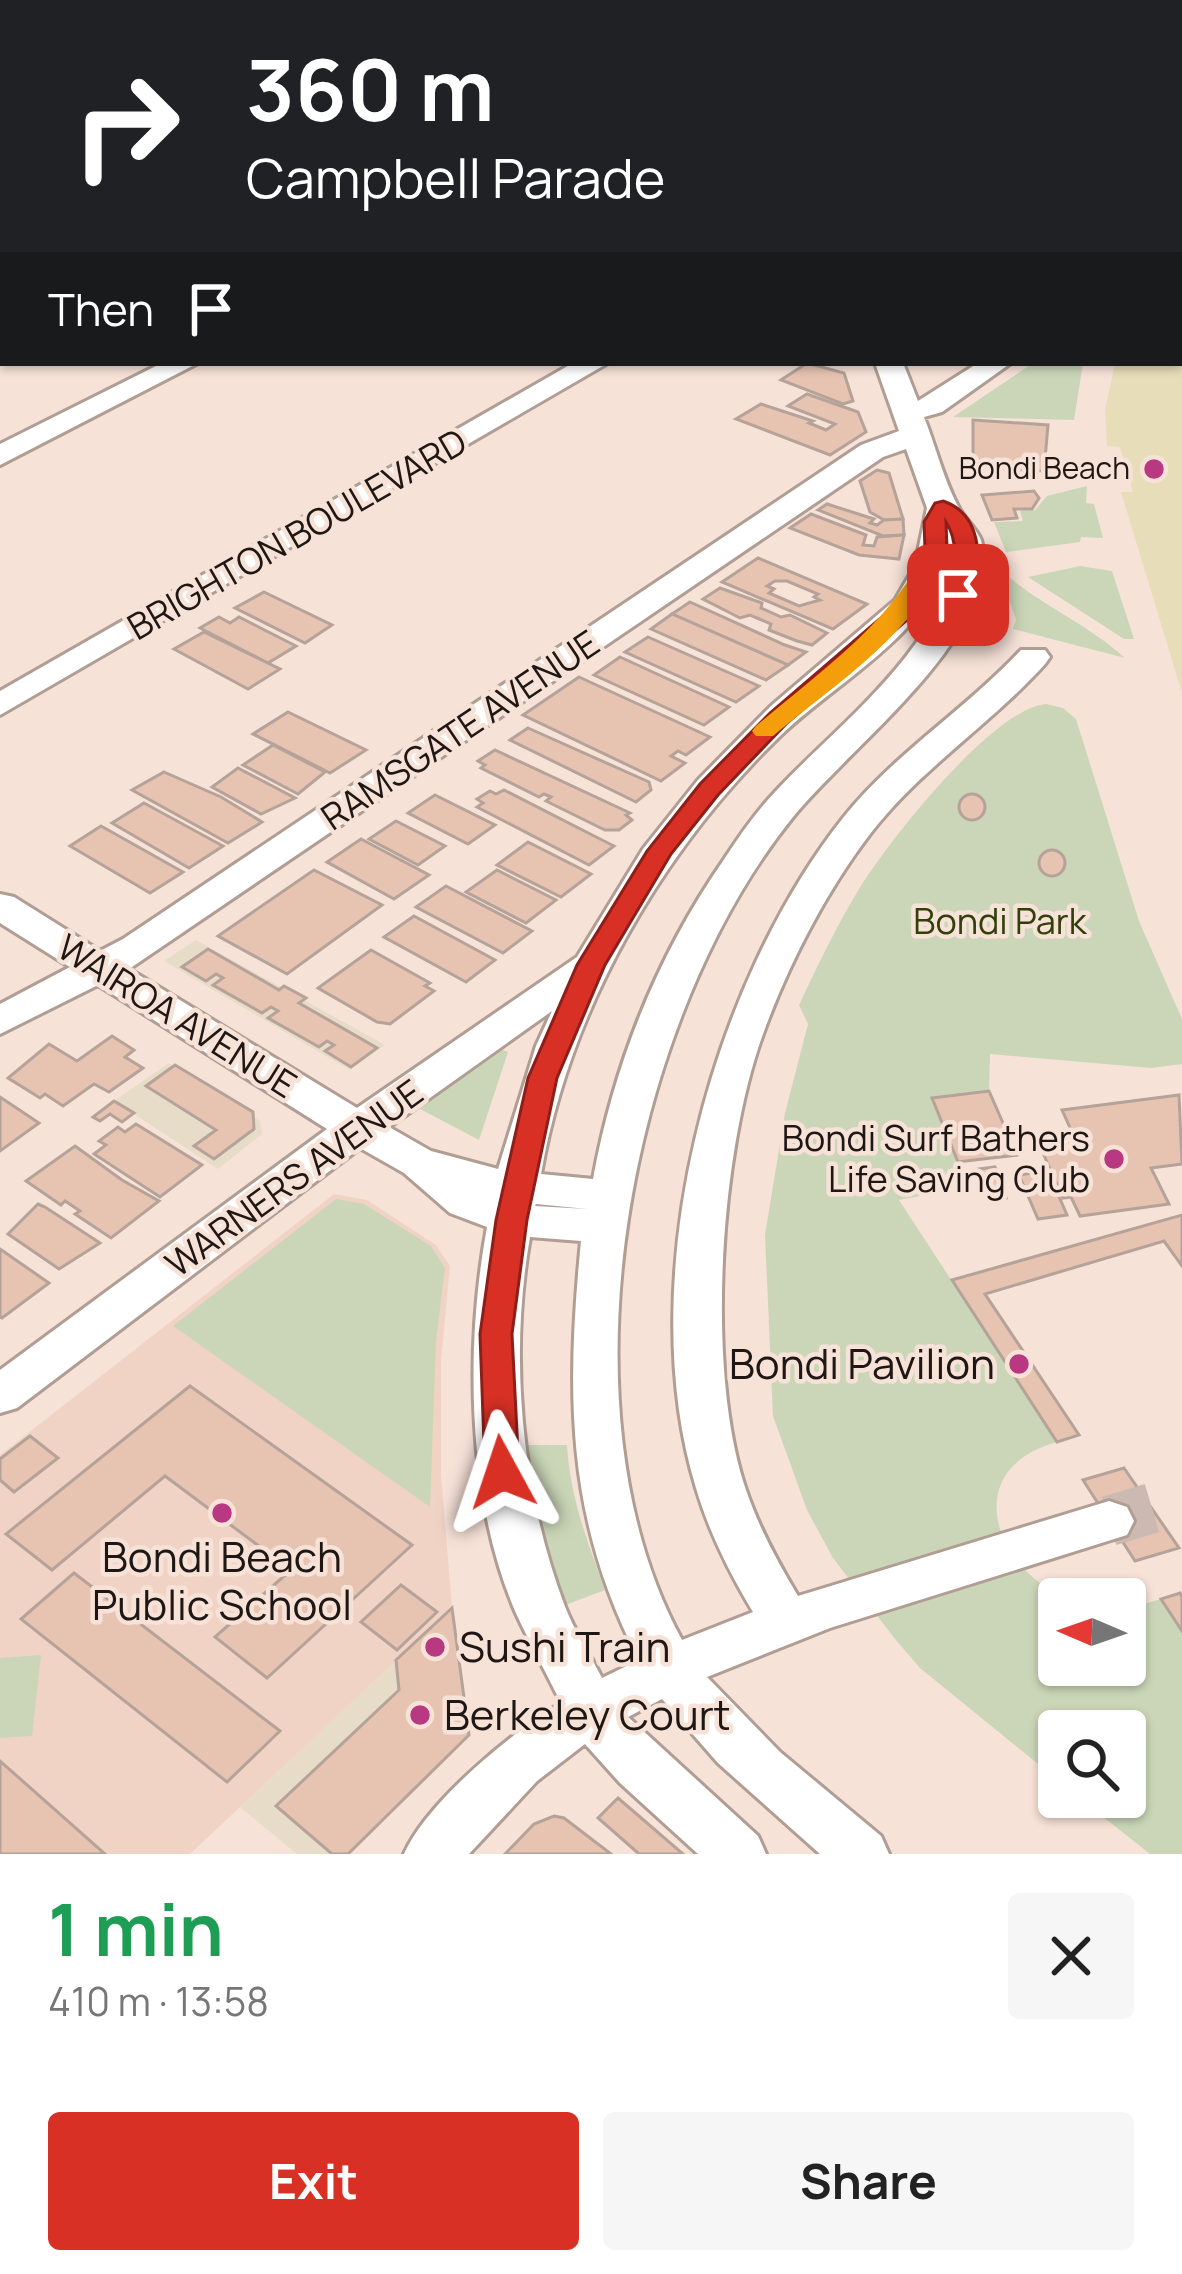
<!DOCTYPE html>
<html lang="en">
<head>
<meta charset="utf-8">
<style>
	body { margin:0; font-family:Manrope,sans-serif; background:#f6f6f6; color:#222; height:100vh; display:flex; flex-direction:column; font-size:45px; white-space:nowrap }
	* { box-sizing:border-box; margin:0 }
	p { font-size:39px; color:#767676 }
	.icon { flex:none; width:66px; height:66px; fill:none; stroke:currentColor; stroke-width:2; stroke-linecap:round; stroke-linejoin:round }
	.map { position:relative; height:1854px; overflow:hidden }
	.side { display:flex; flex-direction:column; background:#fff; flex:1 }
	.side>* { flex:none }
	.top-card { position:absolute; left:0px; top:0px; width:1182px; height:366px; box-shadow:0 3px 9px #0004; background:#202124; color:#fff; overflow:hidden }
	.needle { width:78px; rotate:272deg }
	.tools { position:absolute; left:1038px; top:1578px; display:grid; gap:24px }
	.tools a { display:grid; place-items:center; width:108px; height:108px; border-radius:12px; background:#fff; box-shadow:0 3px 9px #0004; font-size:60px }
	.pin { position:absolute; display:grid; place-items:center; width:102px; height:102px; color:#fff; margin:-51px; border-radius:24px; box-shadow:0 6px 18px #0006 }
	.me { position:absolute; width:132px; margin:-66px; rotate:355deg; stroke-linejoin:round; filter:drop-shadow(0 0 9px #0008) }
	.turn { display:flex; align-items:center; gap:42px; height:252px; padding:0 48px; font-size:54px }
	.turn .icon { width:156px; height:156px; stroke-width:2.5 }
	.turn b { display:block; font-size:84px; line-height:102px }
	.then { display:flex; align-items:center; height:114px; padding:0 48px; background:#0003; gap:24px; font-size:45px }
	.round { display:grid; place-items:center; flex:none; width:126px; height:126px; border-radius:12px; background:#f6f6f6 }
	.summary { display:flex; align-items:center; justify-content:space-between; height:204px; padding:0 48px }
	h1 { font-size:72px; font-weight:700; line-height:90px; color:#1e9e55 }
	.button { display:flex; gap:24px; margin-top:auto; padding:24px 48px }
	.button a { flex:1; height:138px; border-radius:12px; background:#d93025; color:#fff; font-size:48px; font-weight:700; line-height:138px; text-align:center }
	.button a+a { background:#f6f6f6; color:#222 }
	.map>svg:first-child { display:block }
	.commercial { fill:#e6dcc7 }
	.built { fill:#f0d3c5 }
	.green { fill:#cbd6b8 }
	.sand { fill:#e7ddb8 }
	.building { fill:#e7c3b2; stroke:#b5a298; stroke-width:3; fill-rule:evenodd }
	.lines { fill:none; stroke-linecap:round; stroke-linejoin:round }
	.minor-tunnel { stroke:#ccb9b1; stroke-width:50; stroke-dasharray:50 26; stroke-linecap:butt }
	.minor-casing { stroke:#b09d93; stroke-width:6 }
	.minor { fill:#fff; fill-rule:evenodd }
	.route { fill:#d93025; stroke:#8d1f18; stroke-width:3 }
	.slow { fill:#f59e0b }
	.poi-dot { fill:#b93882; stroke:#f7e2d8; stroke-width:4.5 }
	.labels { text-anchor:middle; stroke-width:9; stroke-linejoin:round; paint-order:stroke }
	.far-poi-label { font-size:30px; fill:#1e1714; stroke:#f7e2d8; text-anchor:end }
	.street-label { font-size:36px; fill:#1e1714; stroke:#f7e2d8 }
	.park-label { font-size:36px; fill:#314009; stroke:#f7e2d8 }
	.poi-label { font-size:36px; fill:#1e1714; stroke:#f7e2d8; text-anchor:end }
	.near-poi-label { font-size:42px; fill:#1e1714; stroke:#f7e2d8; text-anchor:start }
</style>
</head>
<body>
<div class="map">
<svg width="1182" height="1854" viewBox="0 0 1182 1854">
	<rect width="100%" height="100%" fill="#f7e2d8"/>
	<g class="commercial">
		<path d="M196,940l189,105 -35,25 -186,-109z"/>
		<path d="M169,1063l91,58 2,13 -44,35 -104,-68z"/>
		<path d="M452,1608l17,127 -120,119h-52l-57,-47z"/>
	</g>
	<path class="built" d="M334,1194l33,6 69,45 14,21 -9,95v114l11,133 -262,246h-190v-399z"/>
	<g class="green">
		<path d="M0,0h757l-754,3v34z"/>
		<path d="M1033,363h50l-9,57 -121,-3z"/>
		<path d="M1087,486l-1,17 8,1 9,34 -22,-1 -1,5 -74,10 -12,-30 29,-1 -3,-10 15,-1 12,-14z"/>
		<path d="M1080,566l32,5 22,68h-10l-96,-62z"/>
		<path d="M998,567c35,35 88,55 127,91l-112,-29 3,-9z"/>
		<path d="M1046,704l17,4 13,11 63,202 43,98v45l-31,4 -161,-14 -1,37 -57,7 36,89 -69,13 158,242c-98,27 -64,126 11,157h-9v66h66v-56l36,-10 21,32v223h-32l-72,-57h47v-66h-66v50l-139,-113 -25,-29 -62,-81 -26,-48 -34,-94 -8,-181 20,-122 23,-89 -9,-19c19,-40 37,-78 60,-116 29,-47 133,-180 187,-185z"/>
		<path d="M498,1048l10,4 -29,88 -59,-31z"/>
		<path d="M336,1199l28,5 67,42 14,22 -9,73 -6,166 -257,-181z"/>
		<path d="M522,1445h45c3,51 20,96 38,145l-45,17 -14,-32z"/>
		<path d="M41,1655l-9,81 -32,2v-80z"/>
	</g>
	<path class="sand" d="M1179,276l3,1v416l-61,-201h12l-13,-45 -13,-1 -2,-36 10,-47h64z"/>
	<g class="building">
		<path d="M807,363l37,10 9,28 -10,3 -62,-24z"/>
		<path d="M807,394l51,18 8,20 -36,23 -94,-36 25,-15 52,17 -4,2 17,7 9,-6 -47,-18z"/>
		<path d="M973,420l75,5 -4,46 -46,-2 -25,-12z"/>
		<path d="M877,470l12,3 14,46 -19,1 -14,-8 -10,-31z"/>
		<path d="M1034,491l5,7 -7,11h-18l3,9 -25,2 -10,-25z"/>
		<path d="M827,504l47,15 -4,4 7,2 7,-5 19,-1 1,16 -21,1 -65,-26z"/>
		<path d="M811,514l55,21 -3,10 11,1 3,-9 27,-2 -5,24 -40,-4 -69,-27z"/>
		<path d="M758,558l109,46 -34,25 -111,-47zM775,581h12l31,13 -4,3 6,3 -21,6 -30,-13 5,-4 -7,-3z"/>
		<path d="M720,588l42,15 -1,5 20,9 9,-2 37,18 -15,12 -15,-4 -28,-11 2,-6 -21,-9 -10,3 -37,-19z"/>
		<path d="M264,592l68,33 -27,18 -70,-35z"/>
		<path d="M690,602l95,43 21,7 -18,13 -116,-51z"/>
		<path d="M672,614l116,51 -22,15 -115,-51z"/>
		<path d="M219,617l11,6 9,-6 57,29 -28,17 -68,-35z"/>
		<path d="M204,632l76,37 -32,20 -74,-40z"/>
		<path d="M648,637l111,49 -23,16 -111,-50z"/>
		<path d="M620,657l109,50 -25,18 -110,-50z"/>
		<path d="M579,677l131,60 -24,18 -8,-4 -7,5 14,7 -24,18 -138,-66z"/>
		<path d="M288,712l78,38 -36,23 -77,-39z"/>
		<path d="M528,728l121,54 2,8 -15,12 -126,-62z"/>
		<path d="M273,745l52,27 -27,22 -55,-29z"/>
		<path d="M495,750l135,63 -4,2 6,5 -13,10h-14l-59,-29 5,-4 -7,-3 -5,3 -58,-29 4,-3 -7,-4z"/>
		<path d="M238,768l57,30 -34,16 -49,-27z"/>
		<path d="M164,772l57,25 41,25 -34,21 -96,-53z"/>
		<path d="M504,790l98,50 12,6 -25,19 -112,-58 6,-4 -6,-4 13,-8 6,3z"/>
		<circle cx="972" cy="807" r="13"/>
		<path d="M435,795l60,30 -27,19 -60,-31z"/>
		<path d="M144,803l79,43 -34,22 -77,-45z"/>
		<path d="M396,821l49,25 -27,19 -49,-26z"/>
		<path d="M101,826l82,46 -33,21 -80,-47z"/>
		<path d="M361,839l68,36 -35,24 -67,-37z"/>
		<path d="M528,842l63,32 -30,23 -64,-32z"/>
		<circle cx="1052" cy="863" r="13"/>
		<path d="M314,870l68,35 -95,69 -69,-38z"/>
		<path d="M497,870l59,30 -30,23 -60,-31z"/>
		<path d="M446,886l86,45 -29,22 -87,-46z"/>
		<path d="M414,916l81,44 -29,22 -82,-45z"/>
		<path d="M208,949l71,41 5,-4 22,12 -7,5 78,45 -26,19 -26,-16 9,-6 -7,-4 -8,6 -51,-29 10,-7 -7,-4 -9,6 -49,-28 10,-7 -7,-4 -10,7 -24,-14z"/>
		<path d="M371,950l59,33 -5,3 9,5 -44,33 -13,-2 -59,-34z"/>
		<path d="M112,1036l22,14 -9,7 18,11 -34,24 -15,-8 -31,22 -18,-12 -5,4 -32,-20 41,-34 28,17z"/>
		<path d="M175,1065l78,47 1,17 -40,30 -20,-13 22,-16 -70,-44z"/>
		<path d="M989,1091l28,64 -59,7 -26,-64z"/>
		<path d="M1179,1095l3,69 -31,4 18,36 -89,12 -9,-19 -8,1 -20,-45 8,-1 -2,-5 28,-4 -15,-33z"/>
		<path d="M0,1097l39,26 -39,28z"/>
		<path d="M114,1101l20,12 -12,9 -12,-8 -10,7 -7,-4z"/>
		<path d="M136,1124l66,41 -42,32 -66,-43 12,-9 -7,-4 19,-14 7,5z"/>
		<path d="M75,1146l47,34 37,21 -48,37 -36,-24 5,-3 -15,-10 -4,4 -35,-24z"/>
		<path d="M995,1167l11,31 -15,1 -12,-30z"/>
		<path d="M1048,1171l19,44 -29,4 -19,-44z"/>
		<path d="M38,1204l7,3 55,36 -41,26 -51,-35z"/>
		<path d="M1182,1215v51l-18,-25 -179,53 94,141 -22,7 -105,-162z"/>
		<path d="M0,1249l49,34 -47,35 -2,-1z"/>
		<path d="M190,1386l222,159 -145,133 -52,-41 76,-67 -126,-94 -113,94 -46,-36z"/>
		<path d="M30,1436l28,22 -44,34 -14,-12v-21z"/>
		<path d="M1124,1468l55,80 -44,13 -52,-81z"/>
		<path d="M74,1573l206,158 -53,51 -206,-163z"/>
		<path d="M401,1585l36,27 -40,38 -36,-28z"/>
		<path d="M1180,1593l2,4v34l-21,-32z"/>
		<path d="M452,1608l17,127 -121,119h-16l-56,-48 123,-116 -3,-30z"/>
		<path d="M0,1761l105,93h-105z"/>
		<path d="M618,1798l65,56h-44l-41,-36z"/>
		<path d="M554,1816l10,2 47,36h-106l29,-30z"/>
	</g>
	<g class="lines">
		<path class="minor-tunnel" d="M1109,1521l43,-13"/>
		<g class="minor-casing">
			<g id="minor">
				<path d="M850,0h22l-24,3z"/>
				<rect x="1179" y="4" width="3" height="14"/>
				<path d="M0,34l3,1v14l-3,-1z"/>
				<rect x="1179" y="100" width="3" height="14"/>
				<path d="M1182,230v17l-3,1v-17z"/>
				<path d="M3,250v16l-3,1v-16z"/>
				<path d="M162,363h36l-198,102v-21z"/>
				<path d="M573,363h35l-608,352v-24z"/>
				<path d="M875,363h28l15,38 60,-38h33l-69,49 -18,5c12,30 20,65 36,93 6,10 17,20 21,30 3,9 1,28 0,36 -13,84 -136,177 -188,241 -163,201 -239,590 -111,823l71,-28c-24,-40 -44,-80 -57,-124 -64,-209 14,-502 147,-670 52,-65 122,-108 178,-168h24l5,7 -5,7c-55,61 -125,105 -175,170 -45,59 -82,131 -107,200 -43,117 -58,336 -17,456 13,38 31,71 52,106l311,-95 18,6 7,14 -7,14 -297,93 -123,49 73,75 101,84 8,18h-69l-102,-91 -56,-64 -34,18 130,119 8,18h-68l-78,-71 -35,-39 -48,37 -68,73h-65c24,-53 107,-121 157,-151 -15,-31 -32,-61 -46,-92 -48,-112 -50,-265 -28,-384l-37,-14 -46,-40 -44,-25 -343,260 -17,5v-43l327,-241 -229,-144 -98,49v-30l70,-37 -70,-44v-29l14,3 86,54 23,-12 738,-494 38,-14zM906,449l21,59 -12,58 -20,34 -124,106 -73,74 -55,69 -66,108 -220,151 -228,-139 754,-512zM949,561c-3,84 -120,172 -174,231 -19,20 -35,43 -50,66 -67,96 -111,206 -132,321l-52,-5c28,-164 120,-322 238,-437 57,-55 143,-98 170,-176zM552,1011l-16,35 -38,123 -67,-18 -42,-24zM536,1204l51,5 -52,-3zM530,1237l51,4c-15,154 -15,279 58,419l-37,18c-12,-24 -29,-49 -38,-74 -43,-115 -55,-247 -34,-367z"/>
			</g>
		</g>
		<use href="#minor" class="minor"/>
	</g>
	<path class="route" d="M943,501c41,14 41,66 24,99l-9,2 -11,-7c8,-24 13,-51 -1,-73l1,27 -5,19 -28,46 -127,109 -69,72 -47,59 -66,111 -48,113 -30,142 -15,114 7,138 -5,9 -12,4 -12,-4 -5,-9 -5,-138 16,-114 32,-142 49,-113 70,-114 53,-67 70,-71 126,-108 23,-37 6,-19 -1,-27 11,-19z"/>
	<path class="slow" d="M932,555l12,6c-32,75 -110,124 -171,175h-17l-4,-5 4,-5c65,-55 125,-95 168,-170z"/>
	<g class="poi-dot">
		<circle cx="1154" cy="469" r="12"/>
		<circle cx="1114" cy="1159" r="12"/>
		<circle cx="1019" cy="1364" r="12"/>
		<circle cx="222" cy="1513" r="12"/>
		<circle cx="435" cy="1647" r="12"/>
		<circle cx="420" cy="1715" r="12"/>
	</g>
	<g class="labels">
		<g class="far-poi-label">
			<text x="1130" y="479">Bondi Beach</text>
		</g>
		<g class="street-label">
			<text transform="translate(297 534) rotate(-30)" y="13">BRIGHTON BOULEVARD</text>
			<text transform="translate(460 730) rotate(-34)" y="13">RAMSGATE AVENUE</text>
			<text transform="translate(177 1016) rotate(32)" y="13">WAIROA AVENUE</text>
			<text transform="translate(294 1178) rotate(-36)" y="13">WARNERS AVENUE</text>
		</g>
		<g class="park-label">
			<text x="1000" y="934">Bondi Park</text>
		</g>
		<g class="poi-label">
			<text x="1090" y="1151">Bondi Surf Bathers<tspan x="1090" dy="41">Life Saving Club</tspan></text>
		</g>
		<g class="near-poi-label">
			<text x="995" y="1379" text-anchor="end">Bondi Pavilion</text>
			<text x="222" y="1572" text-anchor="middle">Bondi Beach<tspan x="222" dy="48">Public School</tspan></text>
			<text x="459" y="1662">Sushi Train</text>
			<text x="444" y="1730">Berkeley Court</text>
		</g>
	</g>
</svg>
<div class="tools">
<a><svg class="needle" viewBox="-14 -14 28 28"><path d="M0-13l5 13h-10z" fill="#e53935"/><path d="M0 13l5-13h-10z" fill="#767676"/></svg></a>
<a><svg class="icon" aria-label="search" viewBox="0 0 24 24"><circle cx="10" cy="10" r="6"/><path d="M15 15l6 6"/></svg></a>
</div>
<div class="pin" style="left:958px;top:595px;background:#d93025"><svg class="icon" aria-label="arrive" viewBox="0 0 24 24"><path d="M6 21V4h12l-3 4 3 4H6"/></svg></div>
<svg class="me" style="left:502px;top:1472px" viewBox="-20 -20 40 40"><path d="M0-17L14 15 0 8-14 15z" fill="#d93025" stroke="#fff" stroke-width="4"/></svg>
<div class="top-card">
<div class="turn"><svg class="icon" aria-label="right" viewBox="0 0 24 24"><path d="M7 20v-9h11M14 6l5 5-5 5"/></svg><div><b>360 m</b>Campbell Parade</div></div>
<div class="then">Then<svg class="icon" aria-label="arrive" viewBox="0 0 24 24"><path d="M6 21V4h12l-3 4 3 4H6"/></svg></div>
</div>
</div>
<section class="side">
<div class="summary"><div><h1>1 min</h1><p>410 m · 13:58</p></div><a class="round"><svg class="icon" aria-label="close" viewBox="0 0 24 24"><path d="M6 6l12 12M18 6L6 18"/></svg></a></div>
<div class="button"><a>Exit</a><a>Share</a></div>
</section>
</body>
</html>
